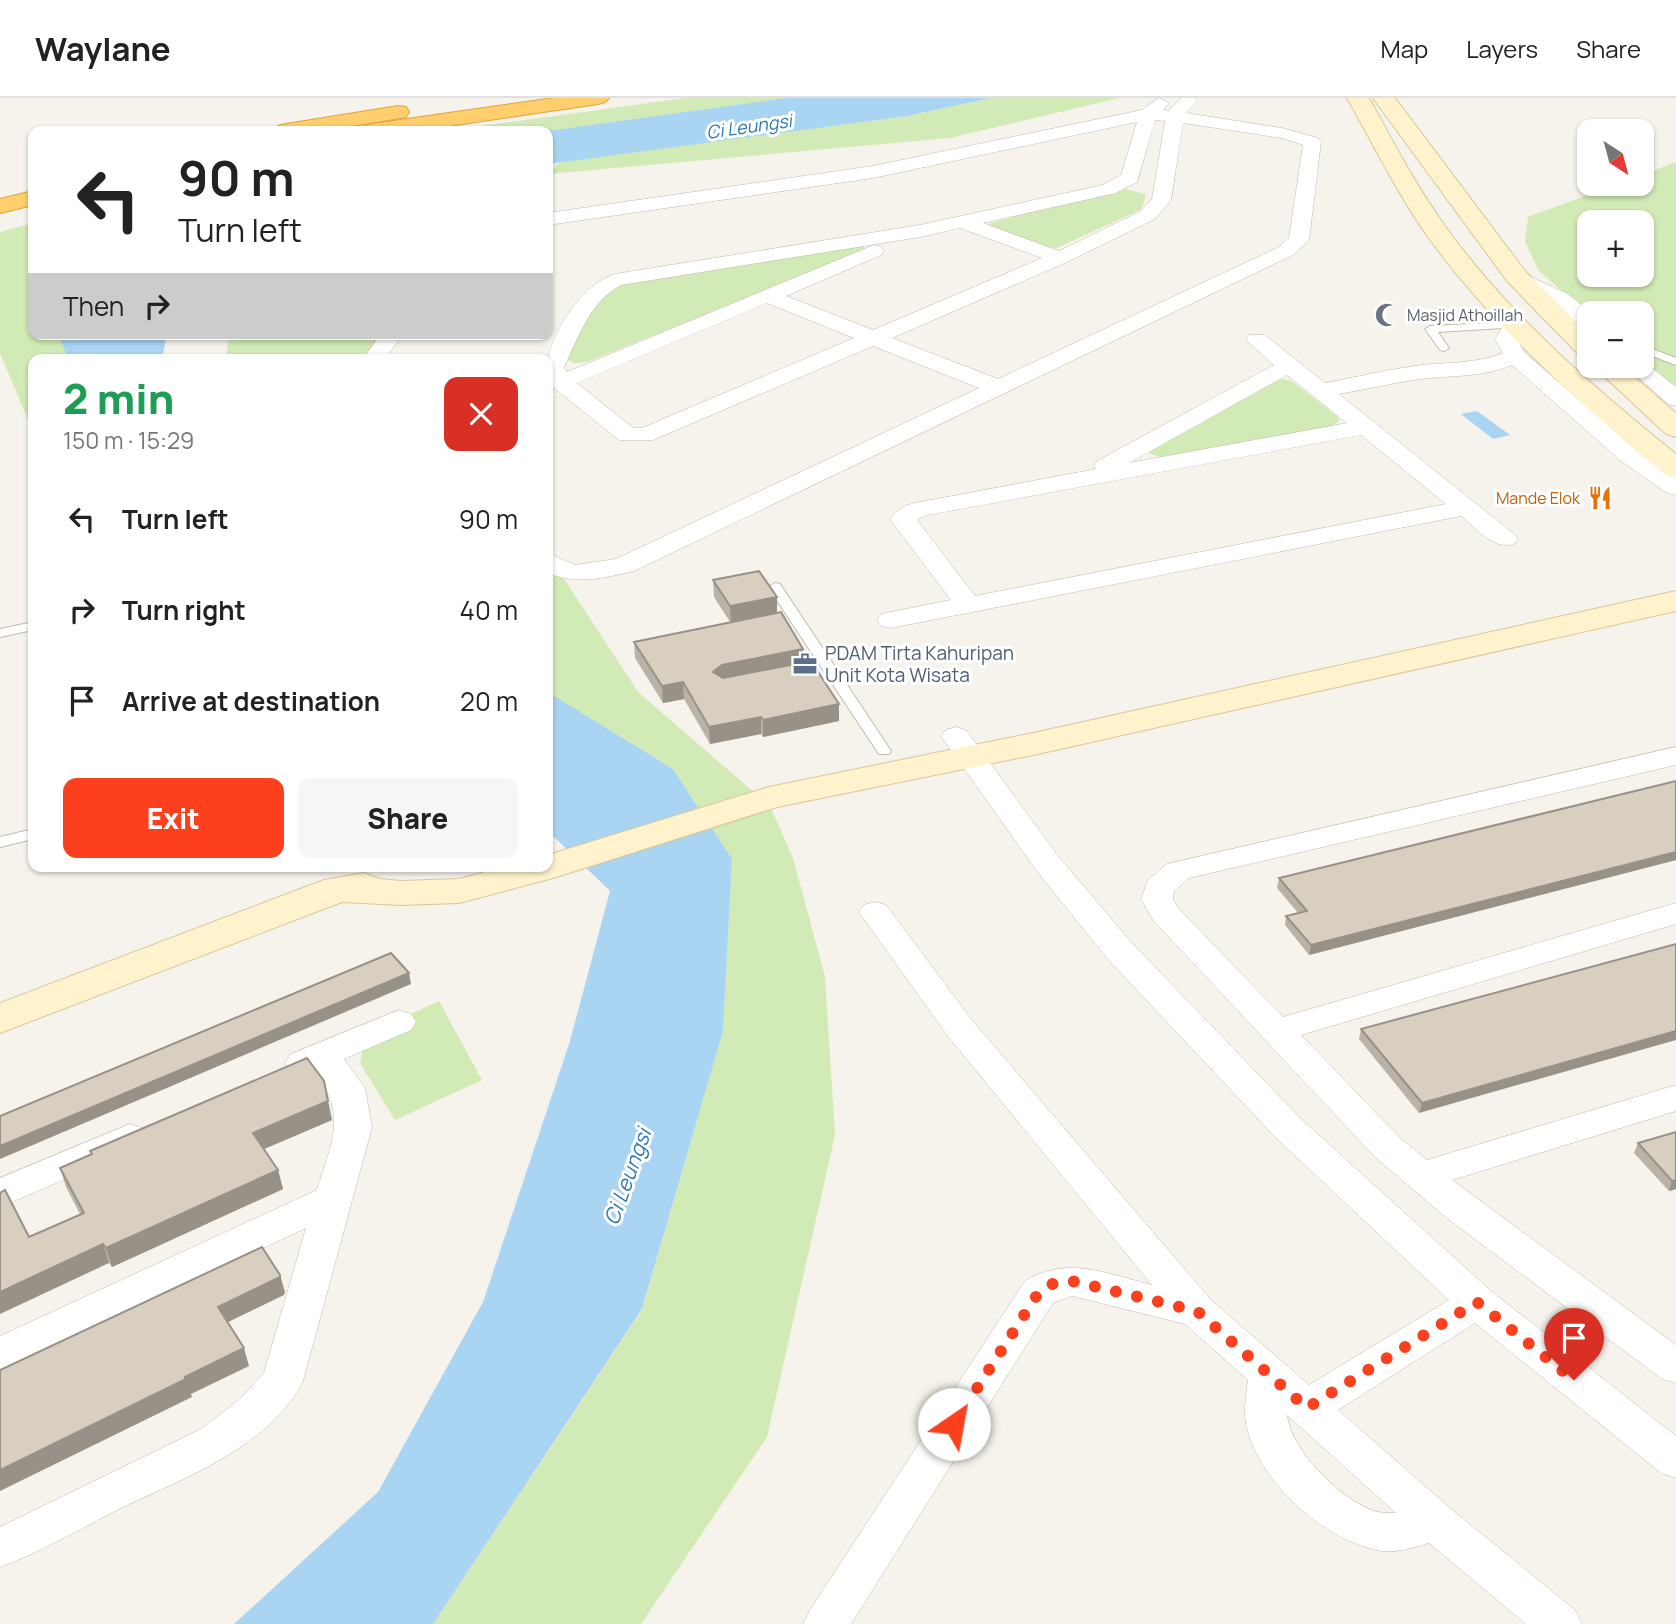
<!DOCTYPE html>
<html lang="en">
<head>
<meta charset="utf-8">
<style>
	body { margin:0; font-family:Manrope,sans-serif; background:#f6f6f6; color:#222; height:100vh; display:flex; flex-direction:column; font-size:26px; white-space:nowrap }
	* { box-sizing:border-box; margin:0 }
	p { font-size:23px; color:#767676 }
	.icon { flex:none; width:38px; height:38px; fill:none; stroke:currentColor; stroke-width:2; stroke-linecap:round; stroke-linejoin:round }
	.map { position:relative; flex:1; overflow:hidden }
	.sheet { position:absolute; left:28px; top:256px; width:525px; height:518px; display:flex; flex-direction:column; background:#fff; border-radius:14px; box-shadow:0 2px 5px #0004 }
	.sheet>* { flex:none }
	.guide { position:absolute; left:28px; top:28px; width:525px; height:214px; border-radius:14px; box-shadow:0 2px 5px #0004; background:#fff; color:#222; overflow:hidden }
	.needle { width:46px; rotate:144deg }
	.tools { position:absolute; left:1577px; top:21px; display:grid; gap:14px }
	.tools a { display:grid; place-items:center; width:77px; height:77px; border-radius:14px; background:#fff; box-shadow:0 2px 5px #0004; font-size:35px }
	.pin { position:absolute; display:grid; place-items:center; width:60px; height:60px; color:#fff; margin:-72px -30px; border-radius:50% 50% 50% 0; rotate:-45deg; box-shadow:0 0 7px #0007 }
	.pin .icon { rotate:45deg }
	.me { position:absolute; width:77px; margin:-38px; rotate:33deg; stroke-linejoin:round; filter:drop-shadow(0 0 5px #0008) }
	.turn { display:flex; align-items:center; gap:24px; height:147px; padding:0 35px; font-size:32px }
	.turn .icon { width:91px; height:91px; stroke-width:2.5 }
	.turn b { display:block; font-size:49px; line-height:60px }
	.then { display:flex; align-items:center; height:66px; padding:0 35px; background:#0003; gap:14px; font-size:26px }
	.round { display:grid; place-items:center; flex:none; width:74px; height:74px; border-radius:14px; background:#f6f6f6 }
	.head { display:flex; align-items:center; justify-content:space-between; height:119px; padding:0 35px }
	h1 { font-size:42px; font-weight:800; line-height:52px; color:#1e9e55 }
	.action { display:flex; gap:14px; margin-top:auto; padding:14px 35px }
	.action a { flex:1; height:80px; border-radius:14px; background:#fc3f1d; color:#fff; font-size:28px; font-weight:800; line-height:80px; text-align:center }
	.action a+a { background:#f6f6f6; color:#222 }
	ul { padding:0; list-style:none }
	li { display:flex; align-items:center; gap:21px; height:91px; padding:0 35px }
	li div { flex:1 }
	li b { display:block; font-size:26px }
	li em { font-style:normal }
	header { display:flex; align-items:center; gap:42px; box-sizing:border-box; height:98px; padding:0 35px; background:#fff; border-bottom:2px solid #e0e0e0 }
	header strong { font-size:33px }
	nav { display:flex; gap:38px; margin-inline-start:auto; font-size:24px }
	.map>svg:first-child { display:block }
	.green { fill:#d2eab5; fill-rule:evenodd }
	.water { fill:#a9d4f2 }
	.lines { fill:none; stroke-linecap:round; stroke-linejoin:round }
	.lane-casing { stroke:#c2bbae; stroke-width:2 }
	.street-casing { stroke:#c2bbae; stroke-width:1 }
	.secondary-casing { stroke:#d6c79b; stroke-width:2 }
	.highway-casing { stroke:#e0a43c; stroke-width:2 }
	.lane { fill:#fff; fill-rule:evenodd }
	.street { fill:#fff; fill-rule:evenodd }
	.secondary { fill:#fff3cd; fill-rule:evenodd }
	.highway { fill:#ffcf6e; fill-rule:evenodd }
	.wall { fill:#bab2a6 }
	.shaded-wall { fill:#979187 }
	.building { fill:#d8cfc1; stroke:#979187; stroke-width:2 }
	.route { stroke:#fc3f1d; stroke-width:12; stroke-dasharray:0 21.6 }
	.labels { text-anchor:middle; stroke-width:6; stroke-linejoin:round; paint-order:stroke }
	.far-worship-label { font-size:16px; fill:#5b616d; stroke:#fff; text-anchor:start }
	.far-food-label { font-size:16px; fill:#c56008; stroke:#fff; text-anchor:end }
	.far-water-label { font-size:18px; font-style:italic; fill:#2e7ab2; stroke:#fff }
	.service-label { font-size:19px; fill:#4e5e75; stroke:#fff; text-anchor:start }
	.water-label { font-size:21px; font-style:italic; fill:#2e7ab2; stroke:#fff }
</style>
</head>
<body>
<header>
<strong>Waylane</strong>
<nav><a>Map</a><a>Layers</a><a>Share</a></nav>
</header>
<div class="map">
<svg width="1676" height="1526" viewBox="0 0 1676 1526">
	<rect width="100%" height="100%" fill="#f6f3ec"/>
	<g class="green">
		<path d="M686,0h100l-239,33h-103z"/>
		<path d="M991,0h128l-169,40 -402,36 13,-13 346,-45z"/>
		<path d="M1676,64v228l-34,-30v-47l-53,1 -50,-43 -14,-29 3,-25 89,-33h25v-9zM1589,124h53v53h-53z"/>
		<path d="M1121,90l25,6 -4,15 -85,39 -12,1 -65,-23z"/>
		<path d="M33,125v111h33l-5,7 7,18h-35v73l-33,-79v-121z"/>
		<path d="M864,147l1,5 -6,3 -272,109 -13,1 -9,-4 38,-71 9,-4z"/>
		<path d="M229,236h163l-18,25h-148z"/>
		<path d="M1283,281l10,3 45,35 1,4 -7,5 -168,32 -14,-4 -1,-4 126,-70z"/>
		<path d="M548,463l11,10 79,121 132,114 23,52 32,119 10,158 -68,302 -126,187h-208l209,-314 81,-280 9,-171 -59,-90 -125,-77z"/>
		<path d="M439,903l43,79 -87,40 -35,-57 4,-20 14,-14z"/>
	</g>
	<g class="water">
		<path d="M786,0h205l-84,18 -359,48 -1,-33z"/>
		<path d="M66,236h101l-5,25h-94l-7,-18z"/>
		<path d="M1477,313l33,24 -17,4 -32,-25z"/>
		<path d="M548,594l125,77 59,90 -9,172 -81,278 -209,315h-199l144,-132 105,-190 87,-261 40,-150 -62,-60z"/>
	</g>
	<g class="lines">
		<g class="lane-casing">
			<g id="lane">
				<path d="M1515,224l5,3 -1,2 -81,5 11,16 -5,3 -4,-1 -15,-21 5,-3z"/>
				<path d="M1642,247l34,13v7l-34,-13z"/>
				<path d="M775,485l5,1 111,167 -2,3h-10l-111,-167z"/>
				<path d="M33,524v8l-33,7v-8z"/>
				<path d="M33,731v10l-33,8v-10z"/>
			</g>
		</g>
		<g class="street-casing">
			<g id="street">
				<path d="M1159,0l10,5 -6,7 6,1 12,-13h14l2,3 -11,12 96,15 36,10 3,4 -12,98 -16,15 -659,316c-30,7 -56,14 -86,2v-20l27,12 41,-6 363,-171 -106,-42 -220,94h-34l-66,-53c-21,-31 27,-104 62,-113l305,-49 183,-40 18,-10 16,-53 -264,56 -325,47v-12l325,-47 269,-56zM1155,22l10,1 -13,78 -11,12 -82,40 -76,-28 133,-30 21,-11zM1183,25l99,15 21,7 -14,93 -10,9 -281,132 -106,-41 175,-76 88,-43 16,-19zM960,130l82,30 -169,72 -87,-34 95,-41 3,-4 -3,-4 -7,-2 -307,127 -3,-5c15,-30 25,-65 57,-82l299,-48zM767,205l87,35 -212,90h-9l-56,-45z"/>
				<path d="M1516,172l52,24 23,19 -2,16 -8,-1 -27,-26 -45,-22 -3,-4 3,-4z"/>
				<path d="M1515,221l8,1 3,5 -9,14 7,13 113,99 39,26v18l-9,-2 -46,-32 -109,-96c-31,13 -60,10 -92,14 -27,4 -54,10 -81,15l175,140 4,5 -4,5c-21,6 -37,-15 -53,-28l-570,112 -10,-2 -4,-6 4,-6 70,-14 -61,-81c7,-9 15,-14 25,-16l181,-34 -2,-3 3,-5 177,-96 -28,-25 3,-5h16l60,48c32,-6 65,-14 97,-18 28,-3 54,-1 81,-12l-8,-14 12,-19zM1287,277l60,48 -218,40zM1361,337l85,69 -471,92 -58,-76 6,-4z"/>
				<path d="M381,236h22l-18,25h-22z"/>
				<path d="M1642,262l34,27v19l-8,-2 -42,-38h16z"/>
				<path d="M956,629l10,3 92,126 72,85 170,177 191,173 185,145v42l-15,-5 -186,-150 -137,87 113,99 124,101 7,14h-56l-97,-81c-17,5 -35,11 -53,7 -55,-13 -114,-66 -129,-121 -4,-16 -1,-33 1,-49l-63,-56 -113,-28 -19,7 -202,321h-48l7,-14 215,-329c43,-26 82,-7 127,4l-205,-250 -88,-123 5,-7 11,-3 11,3 85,114 240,281 98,85 140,-85 -175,-164 -168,-179 -70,-87 -95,-134 5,-6zM1287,1317l109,98c-7,0 -16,0 -22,-2 -33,-12 -83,-60 -87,-96z"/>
				<path d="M1676,649v18l-487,113 -15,13 -1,8 5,9 105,109 393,-114v21l-375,111 100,104 26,21 249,-75v26l-224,69 224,165v38l-14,-4 -214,-160 -73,-62 -222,-237 -12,-21 7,-19 19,-16z"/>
				<path d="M399,912l12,4 5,8 -5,8 -67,29 21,29 7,39 -69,254c-36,70 -126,99 -192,132 -36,19 -73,40 -111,54v-40l201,-98 38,-29 25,-27 42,-145 -306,142v-34l317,-146c14,-46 31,-75 -2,-118l-12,3 -12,-3 -6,-9 6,-9z"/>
				<path d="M130,1026l13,4 5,9 -5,9 -143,61v-29z"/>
			</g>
		</g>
		<g class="secondary-casing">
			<g id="secondary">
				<path d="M1347,0h22c24,43 47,88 76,128 63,88 148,161 231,228v24l-10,-3c-86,-71 -172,-147 -238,-238 -31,-44 -54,-92 -81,-139z"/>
				<path d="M1373,0h22l130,173 64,64v23l-9,-2 -73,-75z"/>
				<path d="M1593,268h29l54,47v24l-10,-3z"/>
				<path d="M1676,493v20l-638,143 -261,53 -224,71 -94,25 -58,2 -59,-3 -342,131v-30l324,-123 40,-7 16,6 21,2 58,-2 48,-13h41v-11l221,-68 269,-55z"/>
			</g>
		</g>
		<g class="highway-casing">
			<g id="highway">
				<path d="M554,0h55l-4,4 -7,2 -183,27h-54l3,-5 8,-2z"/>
				<path d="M398,8l8,1 3,5 -3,5 -83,14h-48l3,-5 8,-2z"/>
				<path d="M33,93v14l-33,8v-14z"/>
			</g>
		</g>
		<use href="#lane" class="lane"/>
		<use href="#street" class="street"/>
		<use href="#secondary" class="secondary"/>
		<use href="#highway" class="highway"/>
	</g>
	<g class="wall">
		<path d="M713,482l64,17v16l26,50 36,58 -76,16 -2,-3 -51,10 -26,-45 -21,4 -28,-45 -1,-16 96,-20 -16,-25z"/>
		<path d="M1676,683v79l-367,95 -24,-30 1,-9 12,-3 -21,-25 2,-10z"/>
		<path d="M1676,846l-257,169 -60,-74 2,-10z"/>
		<path d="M332,1022l-68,29 14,21 5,19 -171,78 -3,-4 -80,-26 51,-23 -14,-27 -6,-19 31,-14 -1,-3z"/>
		<path d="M1676,1034v57l-7,2 -35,-38 4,-10z"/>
	</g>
	<g class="shaded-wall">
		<path d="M777,499v18l-46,9 -1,-18z"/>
		<path d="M803,551v16l-81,16 -9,-9 9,-7z"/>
		<path d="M683,584l1,17 -21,4 -1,-17z"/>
		<path d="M839,606v17l-76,16v-17z"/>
		<path d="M761,619v17l-51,10 -1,-17z"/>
		<path d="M1676,754v8l-367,95 2,-10z"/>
		<path d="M409,875l2,11 -411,175v-13z"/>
		<path d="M1676,933v9l-257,73 3,-10z"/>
		<path d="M324,983l8,39 -75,32 -4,-19z"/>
		<path d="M278,1072l5,19 -171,78 -6,-19z"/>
		<path d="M1676,1082v9l-7,2 3,-10z"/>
		<path d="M103,1146l6,19 -109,51v-22z"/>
		<path d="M280,1177l5,17 -1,3 -62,30 -4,-18z"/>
		<path d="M244,1250l5,18 -58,28 1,3 -192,94v-21z"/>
	</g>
	<g class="building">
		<path d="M759,473l18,26 -47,9 -17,-26z"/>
		<path d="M781,514l22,37 -81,16 -9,7 10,6 88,-17 28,43 -76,16 -2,-3 -52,10 -26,-45 -21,4 -28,-44z"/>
		<path d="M1676,683v71l-365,93 -25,-29 21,-5 -28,-33z"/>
		<path d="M1676,846v87l-254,72 -61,-74z"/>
		<path d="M391,855l18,20 -409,173v-30z"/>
		<path d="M307,960l17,23 4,20 -75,32 25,37 -172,78 -3,-4 -103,48v-99l5,-3 24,47 55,-24 -24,-45 32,-14 -2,-3z"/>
		<path d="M1676,1034v48l-4,1 -34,-38z"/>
		<path d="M262,1149l18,28v2l-62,30 26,41 -59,29 1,2 -186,91v-100z"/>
	</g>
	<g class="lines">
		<path class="route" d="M954,1326l85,-132 13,-8 20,-3 125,30 110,97 170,-106 97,78"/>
	</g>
	<defs>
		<g id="mosque-bare" transform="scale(1.89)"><path d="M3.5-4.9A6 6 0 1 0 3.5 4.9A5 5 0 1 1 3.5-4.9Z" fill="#6b7280" stroke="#fff" stroke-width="2.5" paint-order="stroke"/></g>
		<g id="restaurant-bare" transform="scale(1.89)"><path d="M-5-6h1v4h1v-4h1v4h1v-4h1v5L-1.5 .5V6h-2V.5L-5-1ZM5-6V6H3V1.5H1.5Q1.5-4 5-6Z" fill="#e8710a" stroke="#fff" stroke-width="2.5" paint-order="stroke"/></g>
		<g id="office-bare" transform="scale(1.89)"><path d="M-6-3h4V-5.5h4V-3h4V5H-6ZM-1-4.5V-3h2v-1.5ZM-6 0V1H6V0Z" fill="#5c6f8a" stroke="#fff" stroke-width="2.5" paint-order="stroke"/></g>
	</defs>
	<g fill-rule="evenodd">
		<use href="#mosque-bare" x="1387" y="217"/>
		<use href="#restaurant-bare" x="1600" y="400"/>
		<use href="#office-bare" x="805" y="566"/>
	</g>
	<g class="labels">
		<g class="far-worship-label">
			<text x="1407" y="223">Masjid Athoillah</text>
		</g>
		<g class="far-food-label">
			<text x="1580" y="406">Mande Elok</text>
		</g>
		<g class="far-water-label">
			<text transform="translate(749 29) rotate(-8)" y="6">Ci Leungsi</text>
		</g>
		<g class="service-label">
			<text x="825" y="562">PDAM Tirta Kahuripan<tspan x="825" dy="22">Unit Kota Wisata</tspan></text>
		</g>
		<g class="water-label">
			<text transform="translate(628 1079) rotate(-70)" y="7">Ci Leungsi</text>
		</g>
	</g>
</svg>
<div class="tools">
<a><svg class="needle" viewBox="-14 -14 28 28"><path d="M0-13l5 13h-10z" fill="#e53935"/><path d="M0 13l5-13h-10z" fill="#767676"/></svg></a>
<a>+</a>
<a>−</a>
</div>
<div class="pin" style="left:1574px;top:1282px;background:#d93025"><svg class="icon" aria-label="arrive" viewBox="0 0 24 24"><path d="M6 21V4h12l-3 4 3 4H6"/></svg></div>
<svg class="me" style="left:954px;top:1326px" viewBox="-20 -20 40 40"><circle r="19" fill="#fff"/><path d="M0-13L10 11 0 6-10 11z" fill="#fc3f1d"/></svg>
<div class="guide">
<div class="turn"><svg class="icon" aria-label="left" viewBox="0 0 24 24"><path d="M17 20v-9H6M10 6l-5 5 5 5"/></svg><div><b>90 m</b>Turn left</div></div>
<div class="then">Then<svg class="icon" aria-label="right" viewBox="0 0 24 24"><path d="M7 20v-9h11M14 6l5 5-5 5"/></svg></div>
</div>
<section class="sheet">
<div class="head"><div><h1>2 min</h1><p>150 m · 15:29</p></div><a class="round" style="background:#d93025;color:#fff"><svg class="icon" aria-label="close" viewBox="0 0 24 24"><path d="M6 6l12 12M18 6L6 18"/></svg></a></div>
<ul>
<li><svg class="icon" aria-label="left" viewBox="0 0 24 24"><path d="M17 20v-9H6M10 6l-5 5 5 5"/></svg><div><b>Turn left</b></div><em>90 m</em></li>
<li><svg class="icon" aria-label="right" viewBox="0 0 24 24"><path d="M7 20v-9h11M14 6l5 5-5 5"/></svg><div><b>Turn right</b></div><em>40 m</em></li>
<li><svg class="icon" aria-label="arrive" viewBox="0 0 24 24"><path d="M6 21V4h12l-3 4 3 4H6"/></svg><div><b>Arrive at destination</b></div><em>20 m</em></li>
</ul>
<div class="action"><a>Exit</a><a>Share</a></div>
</section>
</div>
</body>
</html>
